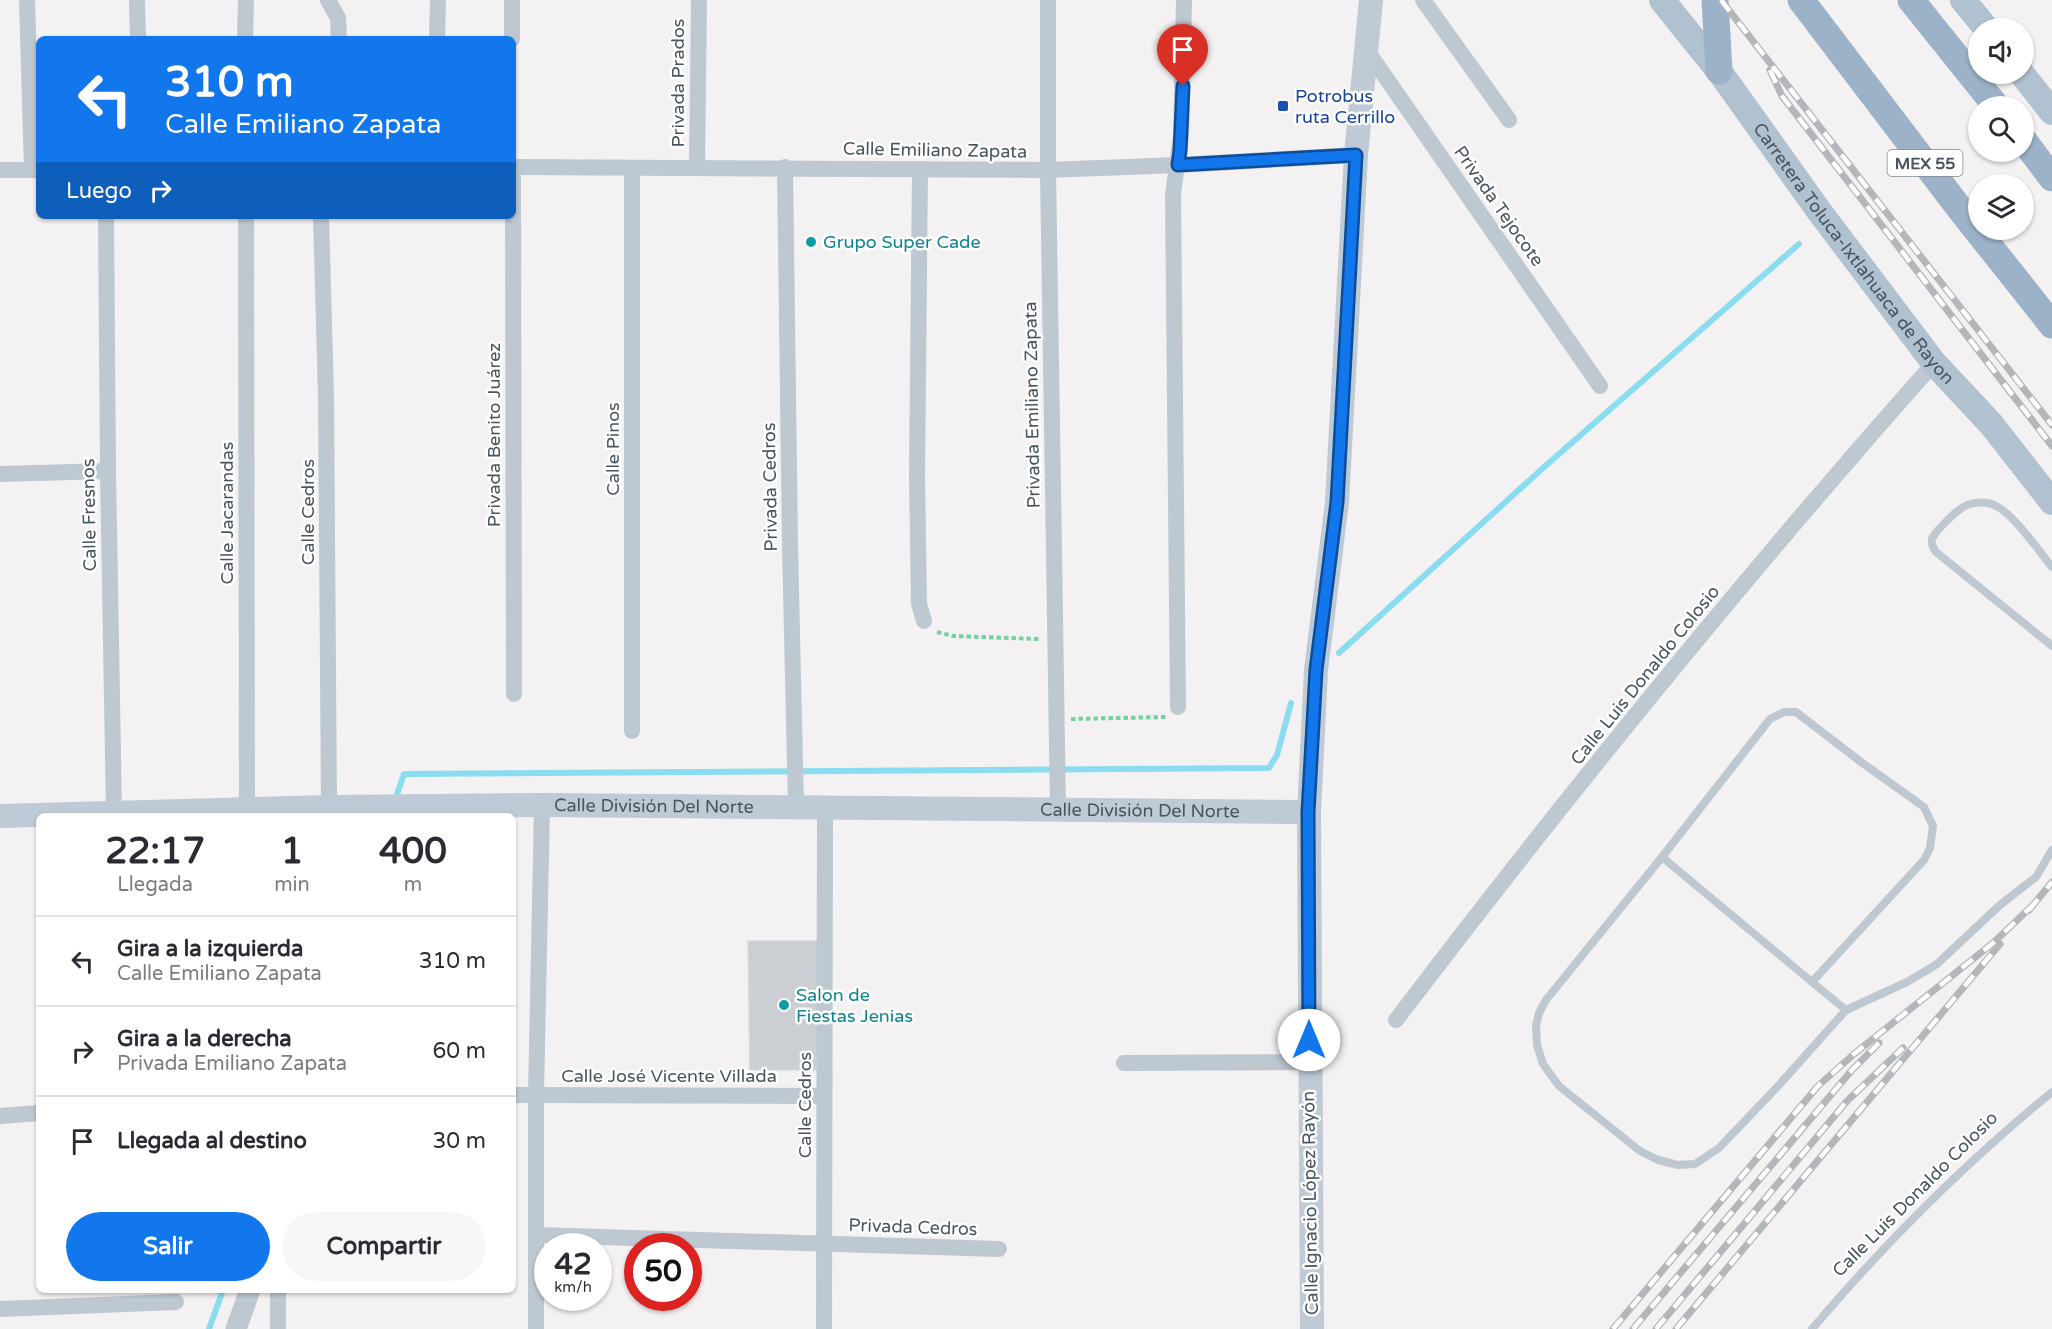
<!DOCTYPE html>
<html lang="es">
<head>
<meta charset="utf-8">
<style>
	body { margin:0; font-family:"Varela Round",sans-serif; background:#f7f7f7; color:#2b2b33; height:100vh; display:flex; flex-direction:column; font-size:22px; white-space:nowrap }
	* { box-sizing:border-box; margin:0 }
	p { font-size:20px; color:#7c7c81 }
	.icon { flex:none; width:33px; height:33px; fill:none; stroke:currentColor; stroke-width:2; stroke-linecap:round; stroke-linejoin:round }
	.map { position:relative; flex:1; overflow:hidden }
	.side { position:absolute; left:36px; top:813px; width:480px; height:480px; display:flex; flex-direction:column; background:#fff; border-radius:9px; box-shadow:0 2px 4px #0004 }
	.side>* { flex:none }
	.hud { position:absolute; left:36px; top:36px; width:480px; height:183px; border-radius:9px; box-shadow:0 2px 4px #0004; background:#1276ec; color:#fff; overflow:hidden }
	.controls { position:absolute; left:1968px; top:18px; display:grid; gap:12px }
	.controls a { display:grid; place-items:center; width:66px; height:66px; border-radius:50%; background:#fff; box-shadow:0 2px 4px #0004; font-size:30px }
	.speed { position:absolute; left:534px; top:1233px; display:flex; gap:12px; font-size:30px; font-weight:700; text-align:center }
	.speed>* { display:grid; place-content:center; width:78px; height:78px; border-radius:50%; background:#fff; box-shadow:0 2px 4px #0004; line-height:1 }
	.speed small { font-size:15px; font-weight:400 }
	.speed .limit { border:9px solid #d22; background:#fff; color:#111 }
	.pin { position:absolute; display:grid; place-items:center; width:51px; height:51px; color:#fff; margin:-62px -26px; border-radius:50% 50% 50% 0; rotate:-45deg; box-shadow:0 0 6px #0007 }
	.pin .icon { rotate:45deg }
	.me { position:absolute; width:66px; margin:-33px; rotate:0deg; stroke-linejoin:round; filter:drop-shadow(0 0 4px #0008) }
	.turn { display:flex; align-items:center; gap:21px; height:126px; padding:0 30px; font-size:27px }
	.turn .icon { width:78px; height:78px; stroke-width:2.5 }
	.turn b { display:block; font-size:42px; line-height:51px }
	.then { display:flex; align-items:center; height:57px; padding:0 30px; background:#0003; gap:12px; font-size:22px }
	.eta { display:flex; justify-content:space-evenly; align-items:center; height:102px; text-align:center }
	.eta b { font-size:36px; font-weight:800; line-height:42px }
	.cta { display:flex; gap:12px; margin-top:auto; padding:12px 30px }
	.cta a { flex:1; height:69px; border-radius:36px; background:#1276ec; color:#fff; font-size:24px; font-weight:800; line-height:69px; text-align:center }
	.cta a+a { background:#f7f7f7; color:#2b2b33 }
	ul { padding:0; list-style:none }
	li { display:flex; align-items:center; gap:18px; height:90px; padding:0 30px; border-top:2px solid #e1e1e2 }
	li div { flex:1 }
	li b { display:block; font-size:22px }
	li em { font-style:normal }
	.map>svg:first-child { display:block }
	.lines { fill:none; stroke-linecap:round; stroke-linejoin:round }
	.stream { stroke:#8addf0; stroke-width:6 }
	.building { fill:#cbced3; stroke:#d5d7dc; stroke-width:1.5 }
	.path { stroke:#75d1a1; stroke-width:4; stroke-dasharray:4.5 3; stroke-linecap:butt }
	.service { stroke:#bec8d0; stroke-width:8 }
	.minor { stroke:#bec8d0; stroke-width:16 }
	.tertiary { stroke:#bec8d0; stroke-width:21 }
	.secondary { stroke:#becad5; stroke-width:24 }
	.primary { stroke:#b0c1d0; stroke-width:26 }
	.trunk { stroke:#9cb2c8; stroke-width:27 }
	.rail-casing { stroke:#b3b6bb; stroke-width:7 }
	.rail { stroke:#fff; stroke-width:4.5; stroke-dasharray:14; stroke-linecap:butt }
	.route-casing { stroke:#0c4d99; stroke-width:15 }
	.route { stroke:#1276ec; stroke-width:10 }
	.transit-dot { fill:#1a4fb4; stroke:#fff; stroke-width:2 }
	.culture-dot { fill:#0f9aa8; stroke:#fff; stroke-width:2 }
	.labels { text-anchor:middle; stroke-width:5; stroke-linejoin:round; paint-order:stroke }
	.shield { fill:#fff; stroke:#7f888f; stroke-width:1.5 }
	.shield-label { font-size:16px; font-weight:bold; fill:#48555f }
	.street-label { font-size:18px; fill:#48555f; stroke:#fff }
	.transit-label { font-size:18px; fill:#164399; stroke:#fff; text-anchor:start }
	.culture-label { font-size:18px; fill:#0d838f; stroke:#fff; text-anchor:start }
</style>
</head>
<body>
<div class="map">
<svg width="2052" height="1329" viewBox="0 0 2052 1329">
	<rect width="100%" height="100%" fill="#f3f1f1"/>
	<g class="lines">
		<g class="stream">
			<path d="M1339,653l204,-185 256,-224"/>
			<path d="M395,800l9,-26 865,-6 8,-13 14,-52"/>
			<path d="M209,1329l14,-39"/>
		</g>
	</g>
	<path class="building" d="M748,941h73l-4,129h-67z"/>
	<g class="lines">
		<g class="path">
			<path d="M937,632l16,4 87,3"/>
			<path d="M1071,719l95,-2"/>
		</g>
		<g class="service">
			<path d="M2052,567c-12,-15 -39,-53 -56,-61 -9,-5 -23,-4 -31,0 -8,4 -30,25 -33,33 -1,5 1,9 4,13l116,94"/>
			<path d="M1662,857l150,125"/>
			<path d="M1846,1010l-34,-28 112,-122 6,-12 3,-22 -9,-19 -63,-45 -65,-50h-12l-14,7 -108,138 -116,143 -7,13 -3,13 1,19 6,19 16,22 81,65 18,9 20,5 17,-1 24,-16 60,-63 67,-75 61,-28 30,-18 63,-59 36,-28 16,-27"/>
			<path d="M1812,1329c73,-86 153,-166 240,-237"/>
		</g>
		<g class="minor">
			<path d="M27,0l5,170"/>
			<path d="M137,0l1,39"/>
			<path d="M328,0l10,18 1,21"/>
			<path d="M512,0v39"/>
			<path d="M1048,0v170l10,639"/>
			<path d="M1423,0l86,120"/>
			<path d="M245,39l1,-39"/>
			<path d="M437,39l1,-39"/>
			<path d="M1366,49l234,337"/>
			<path d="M513,167l535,3 130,-5 178,-10"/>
			<path d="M697,167l2,-167"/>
			<path d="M785,167l5,379 6,261"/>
			<path d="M920,169l-3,307 2,128 5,17"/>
			<path d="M0,170h39"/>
			<path d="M513,176l1,518"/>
			<path d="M106,216l2,255 6,342"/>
			<path d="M246,216l1,595"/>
			<path d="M321,216l5,180 3,411"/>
			<path d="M0,474l108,-3"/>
			<path d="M1178,707l-5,-513 8,-58 3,-136"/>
			<path d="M632,731v-563"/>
			<path d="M1396,1020c171,-225 351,-446 538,-657"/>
			<path d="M1124,1063l185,-1"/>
			<path d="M513,1095l311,1"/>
			<path d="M0,1116l39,-3"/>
			<path d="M536,1235l463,14"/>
			<path d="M278,1290v39"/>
			<path d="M0,1309l176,-7"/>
			<path d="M536,1329v-234l6,-290"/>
			<path d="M824,1329l1,-521"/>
		</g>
		<path class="tertiary" d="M236,1329l14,-39"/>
		<g class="secondary">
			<path id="s1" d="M0,816l329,-9 213,-2 767,7"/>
			<path d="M1312,1329l-3,-517 7,-142 21,-168 19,-347 15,-155"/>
		</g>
		<g class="primary">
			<path id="s2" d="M1662,0l57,71 100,140 115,152 57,61 61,78"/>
			<path d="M1963,0l23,28"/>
			<path d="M2022,74l30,38"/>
		</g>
		<g class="trunk">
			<path d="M1715,0l4,71"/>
			<path d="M1801,0l159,209 92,116"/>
			<path d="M1911,0l85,106"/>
			<path d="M2024,141l28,37"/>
		</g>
		<g class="rail-casing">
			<g id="rail">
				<path d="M1721,0l331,425"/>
				<path d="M1770,70l12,26 270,350"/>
				<path d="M2029,910l23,-28"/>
				<path d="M1613,1329l205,-243 36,-32 139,-111 40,-38"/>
				<path d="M1633,1329l219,-259 27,-27"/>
				<path d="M1656,1329l191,-228 56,-53"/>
				<path d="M1676,1329l324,-385"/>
			</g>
		</g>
		<use href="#rail" class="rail"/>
	</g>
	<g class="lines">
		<g class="route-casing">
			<path id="route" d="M1183,86l-3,65 -2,14 178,-10 -19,347 -21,168 -8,142 1,228"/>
		</g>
		<use href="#route" class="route"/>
	</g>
	<rect class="transit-dot" x="1277" y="100" width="12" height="12" rx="3"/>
	<g class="culture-dot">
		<circle cx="811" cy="242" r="6"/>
		<circle cx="784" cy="1005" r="6"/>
	</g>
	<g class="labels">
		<rect class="shield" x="1887.5" y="150" width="75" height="26" rx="4.5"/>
		<g class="shield-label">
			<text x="1925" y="169">MEX 55</text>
		</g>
		<g class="street-label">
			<text transform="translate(678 83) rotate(-90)" y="6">Privada Prados</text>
			<text transform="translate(935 150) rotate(1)" y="6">Calle Emiliano Zapata</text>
			<text transform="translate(1499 206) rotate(55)" y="6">Privada Tejocote</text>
			<text dy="6" stroke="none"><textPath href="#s2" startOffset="318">Carretera Toluca-Ixtlahuaca de Rayon</textPath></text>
			<text transform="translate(1032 405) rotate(-91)" y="6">Privada Emiliano Zapata</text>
			<text transform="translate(494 435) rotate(-90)" y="6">Privada Benito Juárez</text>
			<text transform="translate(613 449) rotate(-90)" y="6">Calle Pinos</text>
			<text transform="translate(770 487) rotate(-91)" y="6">Privada Cedros</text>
			<text transform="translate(308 512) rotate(-90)" y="6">Calle Cedros</text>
			<text transform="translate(227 513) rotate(-90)" y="6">Calle Jacarandas</text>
			<text transform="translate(89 515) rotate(-91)" y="6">Calle Fresnos</text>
			<text transform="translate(1645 675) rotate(-51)" y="6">Calle Luis Donaldo Colosio</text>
			<text dy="6" stroke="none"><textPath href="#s1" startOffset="654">Calle División Del Norte</textPath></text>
			<text dy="6" stroke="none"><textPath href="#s1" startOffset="1140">Calle División Del Norte</textPath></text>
			<text x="669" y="1082">Calle José Vicente Villada</text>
			<text transform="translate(805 1105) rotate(-90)" y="6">Calle Cedros</text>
			<text transform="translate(1915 1194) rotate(-45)" y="6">Calle Luis Donaldo Colosio</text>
			<text transform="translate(1310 1203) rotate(-91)" y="6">Calle Ignacio López Rayón</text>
			<text transform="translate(913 1227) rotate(2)" y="6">Privada Cedros</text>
		</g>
		<g class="transit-label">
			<text x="1295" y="102">Potrobus<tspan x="1295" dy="21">ruta Cerrillo</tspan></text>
		</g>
		<g class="culture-label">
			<text x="823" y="248">Grupo Super Cade</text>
			<text x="796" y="1001">Salon de<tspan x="796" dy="21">Fiestas Jenias</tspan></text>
		</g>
	</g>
</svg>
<div class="controls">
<a><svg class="icon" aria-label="sound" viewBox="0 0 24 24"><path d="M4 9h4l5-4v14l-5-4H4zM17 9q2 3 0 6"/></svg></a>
<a><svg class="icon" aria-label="search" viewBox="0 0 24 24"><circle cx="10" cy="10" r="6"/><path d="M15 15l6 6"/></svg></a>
<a><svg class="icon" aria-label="layers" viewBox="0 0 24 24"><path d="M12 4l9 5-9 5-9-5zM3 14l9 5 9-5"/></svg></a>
</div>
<div class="speed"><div>42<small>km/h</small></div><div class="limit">50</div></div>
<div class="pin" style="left:1183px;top:86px;background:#d93025"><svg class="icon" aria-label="arrive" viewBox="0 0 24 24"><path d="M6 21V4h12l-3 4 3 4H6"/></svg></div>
<svg class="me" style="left:1309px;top:1040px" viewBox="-20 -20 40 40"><circle r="19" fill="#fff"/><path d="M0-13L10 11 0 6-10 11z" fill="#1276ec"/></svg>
<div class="hud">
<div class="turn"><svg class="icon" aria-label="left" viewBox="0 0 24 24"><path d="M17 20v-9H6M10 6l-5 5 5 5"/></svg><div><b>310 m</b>Calle Emiliano Zapata</div></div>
<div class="then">Luego<svg class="icon" aria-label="right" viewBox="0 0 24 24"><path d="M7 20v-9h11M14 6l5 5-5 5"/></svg></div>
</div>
<section class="side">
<div class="eta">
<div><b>22:17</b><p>Llegada</p></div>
<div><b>1</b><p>min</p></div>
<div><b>400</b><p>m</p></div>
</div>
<ul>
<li><svg class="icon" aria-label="left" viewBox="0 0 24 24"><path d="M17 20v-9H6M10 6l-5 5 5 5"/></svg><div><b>Gira a la izquierda</b><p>Calle Emiliano Zapata</p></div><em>310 m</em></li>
<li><svg class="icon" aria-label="right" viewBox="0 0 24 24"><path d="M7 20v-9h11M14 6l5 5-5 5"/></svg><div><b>Gira a la derecha</b><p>Privada Emiliano Zapata</p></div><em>60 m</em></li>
<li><svg class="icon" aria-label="arrive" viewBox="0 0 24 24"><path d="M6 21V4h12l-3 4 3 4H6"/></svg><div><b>Llegada al destino</b></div><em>30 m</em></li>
</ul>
<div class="cta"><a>Salir</a><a>Compartir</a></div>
</section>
</div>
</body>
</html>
